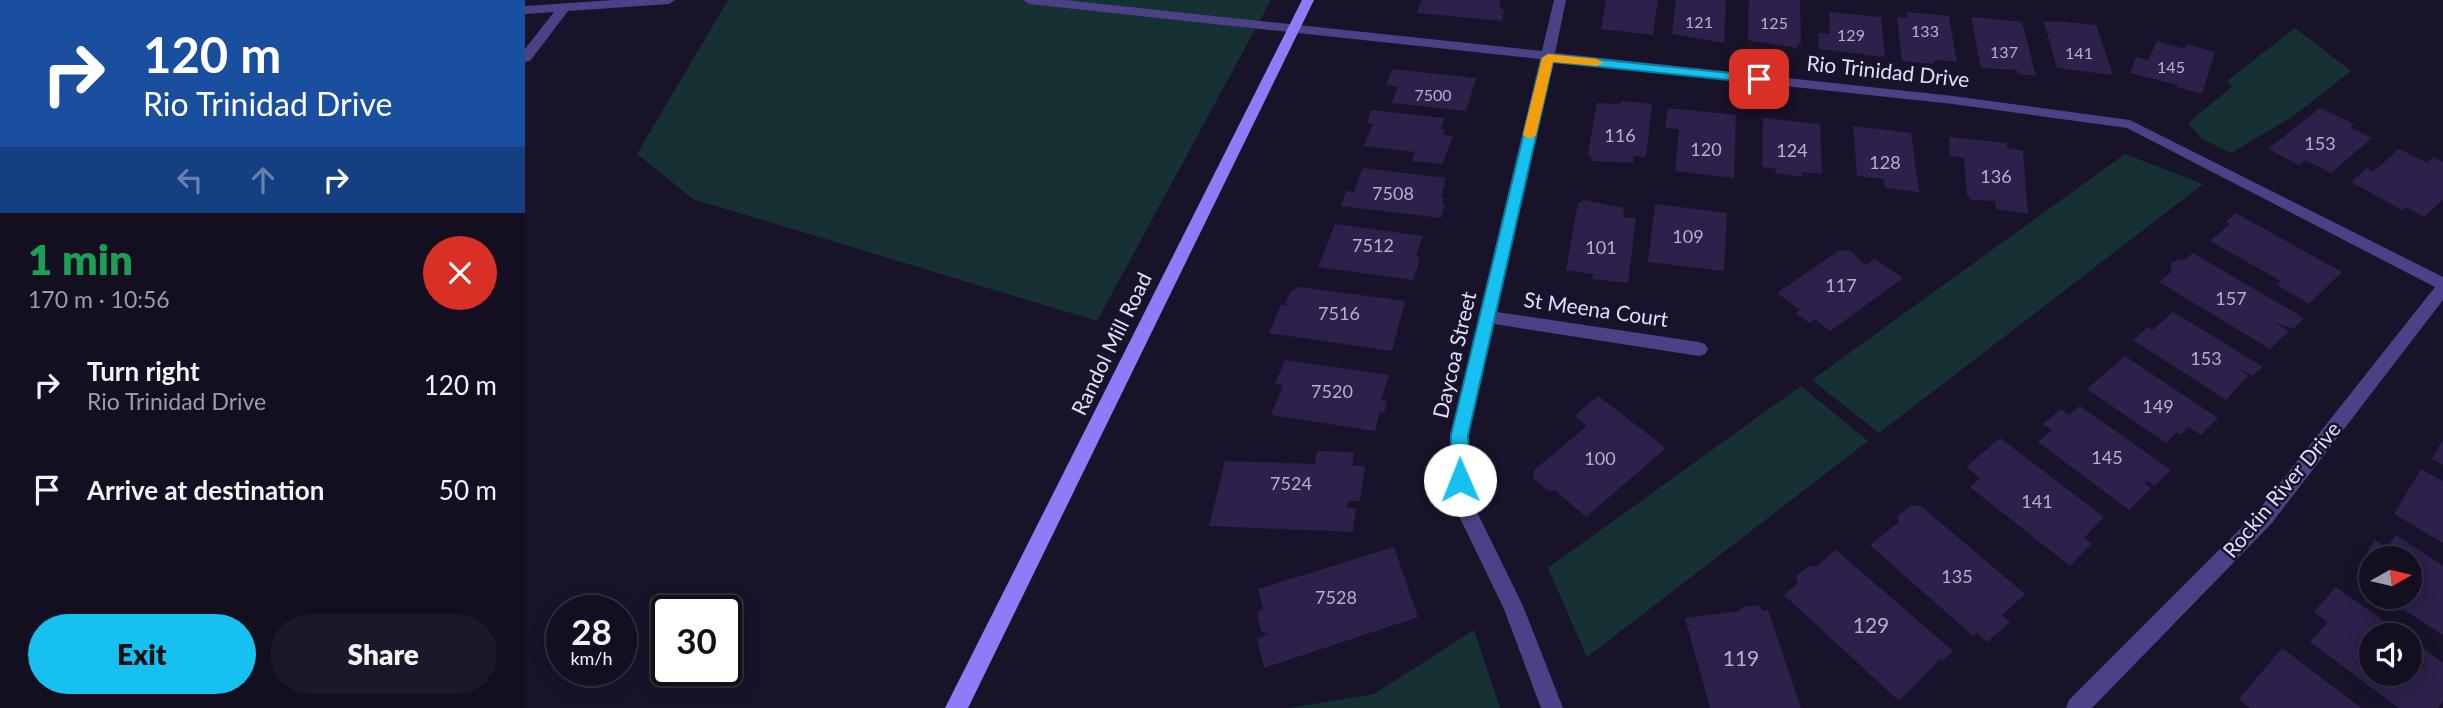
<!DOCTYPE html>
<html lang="en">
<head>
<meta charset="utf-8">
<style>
	body { margin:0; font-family:Lato,sans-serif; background:#1c1729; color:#f1f3f6; height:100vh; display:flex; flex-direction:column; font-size:26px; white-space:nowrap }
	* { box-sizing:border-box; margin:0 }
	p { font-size:23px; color:#9d9ca5 }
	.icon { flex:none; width:38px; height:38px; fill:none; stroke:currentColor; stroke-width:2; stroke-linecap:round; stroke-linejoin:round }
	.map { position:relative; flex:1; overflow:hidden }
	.drawer { display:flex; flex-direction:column; background:#130e20; width:525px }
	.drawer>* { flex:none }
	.top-card { background:#1a4fa0; color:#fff; overflow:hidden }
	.needle { width:46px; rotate:82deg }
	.buttons { position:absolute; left:1834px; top:546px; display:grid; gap:14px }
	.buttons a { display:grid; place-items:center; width:63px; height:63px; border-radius:50%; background:#130e20; box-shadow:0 4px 18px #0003,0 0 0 2px #322e3e; font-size:35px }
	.speed { position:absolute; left:21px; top:595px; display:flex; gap:14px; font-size:35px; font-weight:700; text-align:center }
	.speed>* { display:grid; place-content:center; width:91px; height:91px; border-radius:50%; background:#130e20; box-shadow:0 4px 18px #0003,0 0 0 2px #322e3e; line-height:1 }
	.speed small { font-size:18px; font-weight:400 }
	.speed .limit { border:4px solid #111; border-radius:10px; background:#fff; color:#111 }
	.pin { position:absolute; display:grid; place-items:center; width:60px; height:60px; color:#fff; margin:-30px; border-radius:14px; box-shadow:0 4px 10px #0006 }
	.me { position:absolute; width:77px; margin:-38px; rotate:359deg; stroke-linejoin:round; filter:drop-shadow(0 0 5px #0008) }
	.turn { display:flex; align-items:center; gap:24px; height:147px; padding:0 28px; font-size:32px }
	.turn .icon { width:91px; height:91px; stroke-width:2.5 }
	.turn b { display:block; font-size:49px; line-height:60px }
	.lanes { display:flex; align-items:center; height:66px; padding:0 28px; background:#0003; justify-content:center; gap:35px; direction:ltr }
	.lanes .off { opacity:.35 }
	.round { display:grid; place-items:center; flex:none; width:74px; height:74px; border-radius:37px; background:#1c1729 }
	.head { display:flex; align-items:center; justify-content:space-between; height:119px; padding:0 28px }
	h1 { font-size:42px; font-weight:800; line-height:52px; color:#1e9e55 }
	.action { display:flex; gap:14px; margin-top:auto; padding:14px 28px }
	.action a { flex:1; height:80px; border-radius:42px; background:#16c0f1; color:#111; font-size:28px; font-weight:800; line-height:80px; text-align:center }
	.action a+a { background:#1c1729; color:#f1f3f6 }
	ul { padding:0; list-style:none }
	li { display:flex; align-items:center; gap:21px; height:105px; padding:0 28px }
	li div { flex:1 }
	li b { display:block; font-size:26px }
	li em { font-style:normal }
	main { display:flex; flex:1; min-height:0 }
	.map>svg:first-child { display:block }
	.green { fill:#163133 }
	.building { fill:#2d204a }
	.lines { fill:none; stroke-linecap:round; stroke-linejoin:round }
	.street { fill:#4c4186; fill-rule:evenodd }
	.secondary { fill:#8d7bf7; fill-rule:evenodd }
	.route { fill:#16c0f1; stroke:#0e7d9d; stroke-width:2 }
	.slow { fill:#f59e0b }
	.labels { text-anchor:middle; stroke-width:5; stroke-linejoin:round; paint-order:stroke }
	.far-number-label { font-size:16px; fill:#b7aed0 }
	.number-label { font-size:18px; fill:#b7aed0 }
	.street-label { font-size:21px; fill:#e5ddfd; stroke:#19132a }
	.near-number-label { font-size:21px; fill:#b7aed0 }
</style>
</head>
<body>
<main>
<section class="drawer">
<div class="top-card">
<div class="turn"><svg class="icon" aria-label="right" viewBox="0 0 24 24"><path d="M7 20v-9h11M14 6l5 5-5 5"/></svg><div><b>120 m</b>Rio Trinidad Drive</div></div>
<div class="lanes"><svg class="icon off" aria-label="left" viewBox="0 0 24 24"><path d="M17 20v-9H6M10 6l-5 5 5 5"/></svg><svg class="icon off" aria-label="ahead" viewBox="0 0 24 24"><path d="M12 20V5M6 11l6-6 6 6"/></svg><svg class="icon" aria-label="right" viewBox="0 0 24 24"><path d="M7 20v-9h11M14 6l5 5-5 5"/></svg></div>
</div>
<div class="head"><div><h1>1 min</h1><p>170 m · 10:56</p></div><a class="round" style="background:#d93025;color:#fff"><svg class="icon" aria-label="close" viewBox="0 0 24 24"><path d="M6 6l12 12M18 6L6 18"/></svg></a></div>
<ul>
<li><svg class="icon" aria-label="right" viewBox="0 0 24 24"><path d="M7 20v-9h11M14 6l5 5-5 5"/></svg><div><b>Turn right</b><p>Rio Trinidad Drive</p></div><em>120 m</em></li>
<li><svg class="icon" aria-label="arrive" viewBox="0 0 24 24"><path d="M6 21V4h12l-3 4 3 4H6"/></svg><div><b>Arrive at destination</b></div><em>50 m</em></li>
</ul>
<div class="action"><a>Exit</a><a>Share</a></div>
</section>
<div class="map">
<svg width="1918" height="708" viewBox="0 0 1918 708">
	<rect width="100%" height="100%" fill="#19132a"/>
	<g class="green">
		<path d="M203,0h543l-174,321 -404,-122 -56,-45z"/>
		<path d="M1770,28l56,43 -59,46 -61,36 -29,-14 -14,-16 44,-36 -5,-6z"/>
		<path d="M1600,154l78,30 -324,249 -67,-53z"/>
		<path d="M1276,386l67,55 -281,216 -39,-89z"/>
		<path d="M949,630l26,78h-211l85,-14z"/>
	</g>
	<g class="building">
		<path d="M902,0h74l-2,6 5,5 -2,10 -85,-8 4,-12z"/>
		<path d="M1081,0h52l-5,35 -52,-6z"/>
		<path d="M1151,0h50l-2,43 -52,-9z"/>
		<path d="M1224,0h51l1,45 -4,-1v4l-49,-8z"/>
		<path d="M1304,12l52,5 4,40 -21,-2 -1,-3 -3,2 -41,-5 -1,-16 12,1z"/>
		<path d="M1382,12l42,4 8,46 -19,-2 -5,2v2l-31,-3 -5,-44 11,1z"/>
		<path d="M1446,17l51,5 14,54 -18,-2 -1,-4 -36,-2z"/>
		<path d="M1532,21l39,4 17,50 -56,-7 -13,-46z"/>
		<path d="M1632,41l28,8 2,-5 28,8 -13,42 -25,-7 1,-2 -48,-12 6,-16 12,3z"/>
		<path d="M867,69l84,9 -10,33 -74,-8 6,-16 -12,-2z"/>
		<path d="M1096,101l31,3 -6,53 -12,-1 -1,7 -40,-2 -5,-7 9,-51 24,1z"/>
		<path d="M1143,108l68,7 -2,63 -59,-7 4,-42 -14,-1z"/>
		<path d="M1795,108l34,16 -4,3 22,11 -41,35 -26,-13 -6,5 -31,-16z"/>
		<path d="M846,110l73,8 -3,11h4l-2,6 10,1 -11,28 -30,-3 3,-9 -51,-6 9,-22 -6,-1z"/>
		<path d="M1238,118l57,6 2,50 -20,-2v5l-27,-4 1,-4 -14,-2z"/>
		<path d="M1328,126l58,7 8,59 -34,-4 -1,-9 -27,-3z"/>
		<path d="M1424,137l58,6v5l16,3 5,63 -32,-5 -1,-8 -23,-1 -5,-5 -3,-37 -14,-2z"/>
		<path d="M1874,149l28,14 6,-6 10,5v37l-19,18 -18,-10 -4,3 -51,-28 16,-14 6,4z"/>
		<path d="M838,168l83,10 -5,19 3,1 -2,6 3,1 -4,13 -100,-12 5,-15 8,1z"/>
		<path d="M1059,200l40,8 -1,9 13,1 -8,65 -36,-4 1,-5 -27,-4 12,-67z"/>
		<path d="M1130,204l72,9 -3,58 -76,-9z"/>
		<path d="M1711,213l34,19 72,40 -33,32 -32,-19 4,-4 -71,-40 20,-17 -4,-2z"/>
		<path d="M810,224l88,12 -7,20h3l-1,9 -5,15 -95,-13z"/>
		<path d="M1315,250l10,1 16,14 9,-6 28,19 -73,53 -15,-12 -6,4 -13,-10 4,-3 -23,-17z"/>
		<path d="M1668,253l39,23 72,42 -11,11 -19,-7 15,9 -19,18 -111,-67 13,-11 -2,-6 8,-6 7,1z"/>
		<path d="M774,287l106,14 -13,50 -123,-18 12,-28 7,1 -3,-3 6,-12z"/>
		<path d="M1648,312l30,18 60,37 -11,9 -13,-8 9,8 -22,24 -93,-60 15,-13 5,3z"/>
		<path d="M1600,356l93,62 -17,17 -12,-8 -8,8 -4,-3 -11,11 -79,-54z"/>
		<path d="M760,360l104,15 -8,25 6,1 -3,12 -4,-1 -5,19 -104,-16 12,-30 -8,-1z"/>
		<path d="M1073,396l68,52 -80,69 -31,-27 -6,1 -15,-12 -1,-8 54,-45 -13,-10z"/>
		<path d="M1555,406l91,64 -17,16 -6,-5 -3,2 6,5 -22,22 -91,-68 14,-12 -9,-6 18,-15 8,6z"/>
		<path d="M1475,438l104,79 -20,21 8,6 -22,22 -100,-79 10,-9 -14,-11z"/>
		<path d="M1918,439v26l-11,-6z"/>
		<path d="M792,451l37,1 -2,14h13l-5,35h-12l-1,7h9l-3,24 -144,-6 16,-65 90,3z"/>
		<path d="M1896,469l22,12v62l-49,-29z"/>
		<path d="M1387,505l10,2 103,87 -23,21 8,7 -23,20 -10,-9 -4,3 -103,-91 29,-23 -2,-6z"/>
		<path d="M1871,535l47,31v69l-58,-38h25v-39h-39v29l-15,-10 16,-22 -5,-3 8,-12 12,8z"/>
		<path d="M869,547l24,70 -154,51 -7,-30 12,-4 -8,-3 -4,-18 6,-5 -5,-19z"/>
		<path d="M1311,550l117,101 -11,10 -2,-2 -41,42 -115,-106 14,-12 -2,-7 13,-10h8z"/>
		<path d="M1811,587l68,48h-33v39h39v-35l33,24v38l-5,7h-39l-89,-66 18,-20 -14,-10z"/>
		<path d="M1233,605l5,6 5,-1 33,98h-91l-25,-90 54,-7 4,-4z"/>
		<path d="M1757,648l79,60h-111l-11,-9z"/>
	</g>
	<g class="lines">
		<g class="street">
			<path d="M89,0h61l-6,4 -101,7 -38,50 -5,1v-13l29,-37 -29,2v-8z"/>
			<path d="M498,0h41l478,51 12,-51h12l-11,53 398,43 177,24 313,157v23l-172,224 -179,184h-26l3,-8 188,-188 178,-225 -308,-159 -174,-24 -400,-43 -56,251 202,30 6,2 3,5 -3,5 -6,2 -205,-32 -25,111 -1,36 9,41 46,94 40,102h-22l-37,-99 -47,-97 -9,-41 3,-36 89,-376 -511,-55z"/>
		</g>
		<path class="secondary" d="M777,0h12l-346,708h-23z"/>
	</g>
	<path class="route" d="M1023,54l211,22 6,3 -6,4 -206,-21 -85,373 1,45 -3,5 -6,3 -6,-3 -3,-5v-45l91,-377z"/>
	<path class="slow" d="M1023,54l49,5 6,4 -6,3 -44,-4 -17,73 -6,4 -7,-4 19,-77z"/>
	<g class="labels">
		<g class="far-number-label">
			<text x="1174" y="28">121</text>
			<text x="1249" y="29">125</text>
			<text x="1400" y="37">133</text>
			<text x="1326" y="41">129</text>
			<text x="1479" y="58">137</text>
			<text x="1554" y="59">141</text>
			<text x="1646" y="73">145</text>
			<text x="908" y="101">7500</text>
		</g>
		<g class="number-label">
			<text x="1095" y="142">116</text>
			<text x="1795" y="150">153</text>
			<text x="1181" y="156">120</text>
			<text x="1267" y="157">124</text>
			<text x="1360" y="169">128</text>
			<text x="1471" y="183">136</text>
			<text x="868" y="200">7508</text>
			<text x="1163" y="243">109</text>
			<text x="848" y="252">7512</text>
			<text x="1076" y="254">101</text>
			<text x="1316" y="292">117</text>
			<text x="1706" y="305">157</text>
			<text x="814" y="320">7516</text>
			<text x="1681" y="365">153</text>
			<text x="807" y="398">7520</text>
			<text x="1633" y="413">149</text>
			<text x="1582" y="464">145</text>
			<text x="1075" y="465">100</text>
			<text x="766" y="490">7524</text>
			<text x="1512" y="508">141</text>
			<text x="1432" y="583">135</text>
			<text x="811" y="604">7528</text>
		</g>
		<g class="street-label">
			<text transform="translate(1363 72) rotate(6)" y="7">Rio Trinidad Drive</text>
			<text transform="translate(1071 310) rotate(8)" y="7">St Meena Court</text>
			<text transform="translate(587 344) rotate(-64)" y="7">Randol Mill Road</text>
			<text transform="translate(930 355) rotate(-77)" y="7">Daycoa Street</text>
			<text transform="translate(1757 490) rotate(-50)" y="7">Rockin River Drive</text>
		</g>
		<g class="near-number-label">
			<text x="1346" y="633">129</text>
			<text x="1216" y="666">119</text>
		</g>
	</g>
</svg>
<div class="buttons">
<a><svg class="needle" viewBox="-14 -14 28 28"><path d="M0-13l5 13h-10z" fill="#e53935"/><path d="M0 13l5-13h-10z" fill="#9d9ca5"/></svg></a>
<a><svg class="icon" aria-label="sound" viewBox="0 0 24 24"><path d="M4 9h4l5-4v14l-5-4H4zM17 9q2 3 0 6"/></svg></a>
</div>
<div class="speed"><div>28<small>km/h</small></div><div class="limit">30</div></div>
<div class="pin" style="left:1234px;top:79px;background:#d93025"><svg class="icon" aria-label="arrive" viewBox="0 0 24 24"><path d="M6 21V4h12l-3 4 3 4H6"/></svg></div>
<svg class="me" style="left:935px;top:480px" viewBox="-20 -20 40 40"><circle r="19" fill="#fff"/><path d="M0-13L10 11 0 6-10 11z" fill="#16c0f1"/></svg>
</div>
</main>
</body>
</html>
